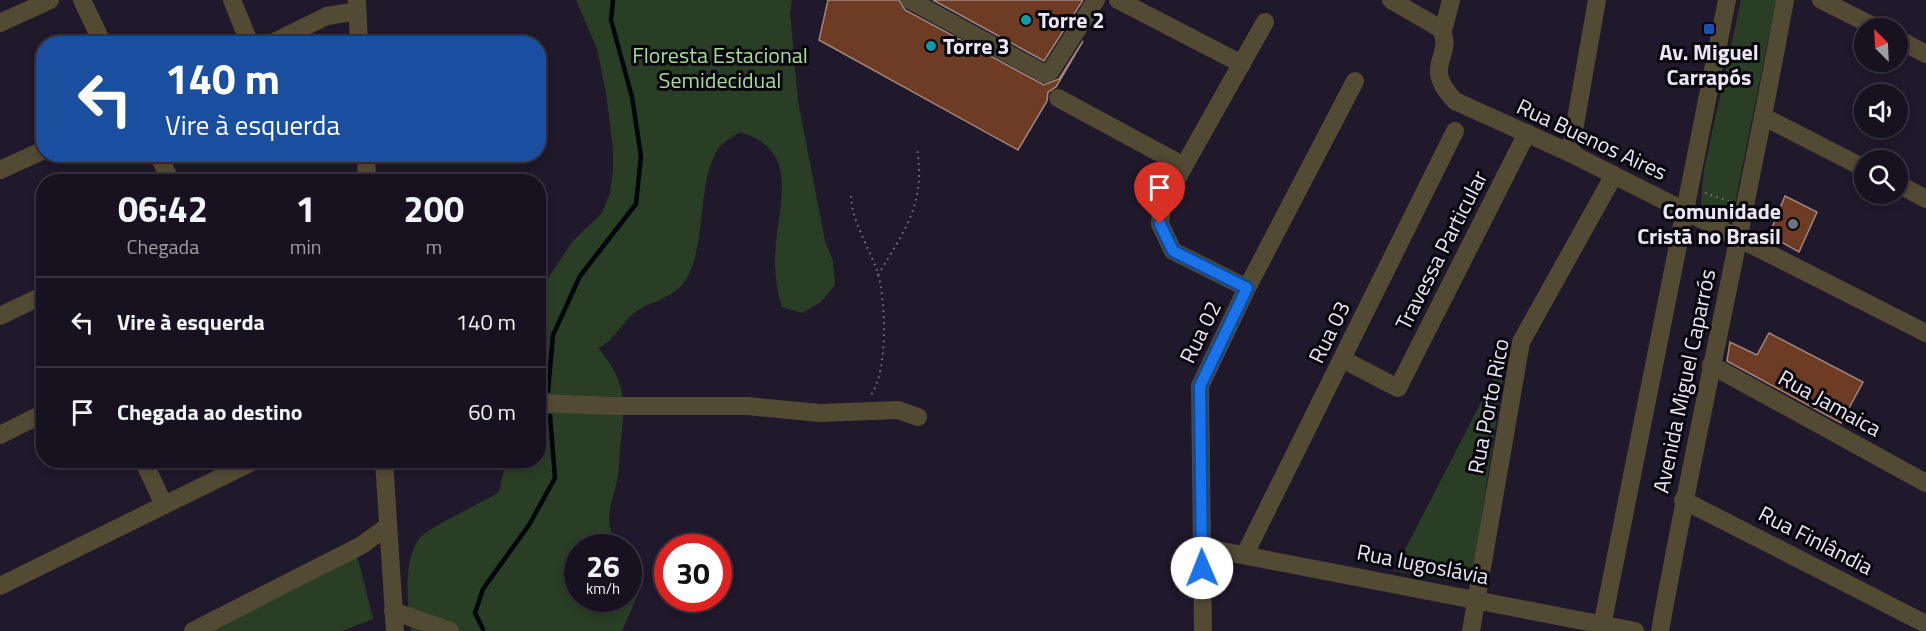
<!DOCTYPE html>
<html lang="pt">
<head>
<meta charset="utf-8">
<style>
	body { margin:0; font-family:"Titillium Web",sans-serif; background:#211b29; color:#f1f3f6; height:100vh; display:flex; flex-direction:column; font-size:22px; white-space:nowrap }
	* { box-sizing:border-box; margin:0 }
	p { font-size:20px; color:#9f9ea5 }
	.icon { flex:none; width:33px; height:33px; fill:none; stroke:currentColor; stroke-width:2; stroke-linecap:round; stroke-linejoin:round }
	.map { position:relative; flex:1; overflow:hidden }
	.sheet { position:absolute; left:36px; top:174px; width:510px; height:294px; display:flex; flex-direction:column; background:#181220; border-radius:24px; box-shadow:0 3px 9px #0003,0 0 0 2px #36323e }
	.sheet>* { flex:none }
	.hud { position:absolute; left:36px; top:36px; width:510px; height:126px; border-radius:24px; box-shadow:0 3px 9px #0003,0 0 0 2px #36323e; background:#1a4fa0; color:#fff; overflow:hidden }
	.needle { width:39px; rotate:336deg }
	.fabs { position:absolute; left:1854px; top:18px; display:grid; gap:12px }
	.fabs a { display:grid; place-items:center; width:54px; height:54px; border-radius:50%; background:#181220; box-shadow:0 3px 9px #0003,0 0 0 2px #36323e; font-size:30px }
	.speed { position:absolute; left:564px; top:534px; display:flex; gap:12px; font-size:30px; font-weight:700; text-align:center }
	.speed>* { display:grid; place-content:center; width:78px; height:78px; border-radius:50%; background:#181220; box-shadow:0 3px 9px #0003,0 0 0 2px #36323e; line-height:1 }
	.speed small { font-size:15px; font-weight:400 }
	.speed .limit { border:9px solid #d22; background:#fff; color:#111 }
	.pin { position:absolute; display:grid; place-items:center; width:51px; height:51px; color:#fff; margin:-62px -26px; border-radius:50% 50% 50% 0; rotate:-45deg; box-shadow:0 0 6px #0007 }
	.pin .icon { rotate:45deg }
	.me { position:absolute; width:66px; margin:-33px; rotate:359deg; stroke-linejoin:round; filter:drop-shadow(0 0 4px #0008) }
	.turn { display:flex; align-items:center; gap:21px; height:126px; padding:0 30px; font-size:27px }
	.turn .icon { width:78px; height:78px; stroke-width:2.5 }
	.turn b { display:block; font-size:42px; line-height:51px }
	.eta { display:flex; justify-content:space-evenly; align-items:center; height:102px; text-align:center }
	.eta b { font-size:36px; font-weight:700; line-height:42px }
	ul { padding:0; list-style:none }
	li { display:flex; align-items:center; gap:18px; height:90px; padding:0 30px; border-top:2px solid #36323e }
	li div { flex:1 }
	li b { display:block; font-size:22px }
	li em { font-style:normal }
	.map>svg:first-child { display:block }
	.green { fill:#293e24 }
	.lines { fill:none; stroke-linecap:round; stroke-linejoin:round }
	.stream { stroke:#00060c; stroke-width:4.5 }
	.building { fill:#6e3b25; stroke:#a0867b; stroke-width:1.5 }
	.path { stroke:#7c7586; stroke-width:2; stroke-dasharray:1.5 4.5; stroke-linecap:butt }
	.minor { stroke:#534a34; stroke-width:18 }
	.route-casing { stroke:#114b97; stroke-width:15 }
	.route { stroke:#1a73e8; stroke-width:10 }
	.culture-dot { fill:#0f9aa8; stroke:#08060d; stroke-width:2 }
	.transit-dot { fill:#1a4fb4; stroke:#08060d; stroke-width:2 }
	.worship-dot { fill:#6b7280; stroke:#08060d; stroke-width:2 }
	.labels { text-anchor:middle; stroke-width:6; stroke-linejoin:round; paint-order:stroke }
	.poi-label { font-size:22px; font-weight:bold; fill:#ebe6f3; stroke:#08060d; text-anchor:start }
	.park-label { font-size:22px; fill:#a6dd98; stroke:#08060d }
	.street-label { font-size:22px; fill:#ebe6f3; stroke:#08060d }
</style>
</head>
<body>
<div class="map">
<svg width="1926" height="631" viewBox="0 0 1926 631">
	<rect width="100%" height="100%" fill="#20182b"/>
	<g class="green">
		<path d="M576,0h216l-2,12 8,89 27,140 8,20 2,24 -14,17 -19,11 -20,-6c-7,-22 -8,-43 -6,-65 5,-46 21,-93 -36,-110 -7,5 -17,10 -22,17 -21,33 -11,92 -31,129 -11,20 -37,23 -53,35 -13,10 -21,30 -36,35 27,32 28,52 23,91 -2,16 -1,31 -5,46 -7,27 -12,37 2,62l-40,1v50h50l1,-34 10,28 -17,39h-211c-3,-27 -9,-68 8,-92 7,-11 64,-36 80,-47l7,-31 32,-1 1,-168 33,-50 30,-29 8,-20 3,-22v-22l-7,-56 -9,-44z"/>
		<path d="M1741,0h35l-41,204 -7,7 -14,6 -11,-4 -2,-13 3,-31z"/>
		<path d="M1507,352l-36,232 -77,-13z"/>
		<path d="M357,555l16,64 -31,12h-132z"/>
	</g>
	<g class="lines">
		<g class="stream">
			<path d="M548,391l5,-56 27,-59 56,-72 5,-48 -9,-59 -21,-77 2,-20"/>
			<path d="M483,629l-8,-16 8,-24 46,-64 26,-47 -5,-62"/>
		</g>
	</g>
	<g class="building">
		<path d="M828,0h71l6,10 139,75 15,-6 24,-38 -27,46 -8,5 -1,9 -29,49 -199,-110z"/>
		<path d="M933,0h150l-39,61z"/>
		<path d="M1785,196l32,16 -18,40 -30,-17z"/>
		<path d="M1769,333l94,49 -22,41 -114,-62 3,-19 27,13z"/>
	</g>
	<g class="lines">
		<g class="path">
			<path d="M1705,193l26,9"/>
			<path d="M851,196c1,27 19,52 27,78 8,28 10,97 -7,121"/>
			<path d="M878,275c27,-45 48,-72 39,-126"/>
		</g>
		<g class="minor">
			<path d="M82,0l21,44"/>
			<path d="M232,0l18,44"/>
			<path d="M357,0l2,44"/>
			<path d="M910,0l135,74 5,-2 46,-72"/>
			<path d="M1118,0l124,64"/>
			<path d="M1391,0l50,29c14,28 -21,36 14,72l115,52 356,180"/>
			<path d="M1821,0l56,28"/>
			<path d="M0,23l50,-23"/>
			<path d="M1443,31l8,-31"/>
			<path d="M1898,39l28,15"/>
			<path d="M270,44l57,-28 30,-5"/>
			<path d="M1058,98l126,68"/>
			<path d="M1764,117l100,51"/>
			<path d="M1570,153l27,-153"/>
			<path d="M158,154l13,28"/>
			<path d="M366,154l1,28"/>
			<path d="M0,170l44,-20"/>
			<path d="M1898,184l28,15"/>
			<path d="M1247,288l-74,-37 -13,-27 2,-19 103,-183"/>
			<path d="M0,316l44,-21"/>
			<path d="M1342,359l56,29 129,-255"/>
			<path d="M1711,365l215,118"/>
			<path d="M538,403l75,3h134l73,7 78,-3 20,7"/>
			<path d="M0,435l44,-22"/>
			<path d="M143,460l21,45"/>
			<path d="M384,460l11,171"/>
			<path d="M1683,500l243,124"/>
			<path d="M1201,547l434,84"/>
			<path d="M1245,554l210,-423"/>
			<path d="M0,586l256,-126"/>
			<path d="M393,611l57,20"/>
			<path d="M193,631l169,-86 26,-19"/>
			<path d="M1203,631l-3,-245 47,-98 108,-207"/>
			<path d="M1471,631l50,-289 93,-167"/>
			<path d="M1601,631l126,-631"/>
			<path d="M1660,631c38,-211 87,-420 125,-631"/>
		</g>
	</g>
	<g class="lines">
		<g class="route-casing">
			<path id="route" d="M1160,224l13,27 74,37 -47,98 2,182"/>
		</g>
		<use href="#route" class="route"/>
	</g>
	<g class="culture-dot">
		<circle cx="1026" cy="20" r="6"/>
		<circle cx="931" cy="46" r="6"/>
	</g>
	<rect class="transit-dot" x="1703" y="23" width="12" height="12" rx="3"/>
	<circle class="worship-dot" cx="1793" cy="224" r="6"/>
	<g class="labels">
		<g class="poi-label">
			<text x="1038" y="28">Torre 2</text>
			<text x="943" y="54">Torre 3</text>
			<text x="1709" y="60" text-anchor="middle">Av. Miguel<tspan x="1709" dy="25">Carrapós</tspan></text>
			<text x="1781" y="219" text-anchor="end">Comunidade<tspan x="1781" dy="25">Cristã no Brasil</tspan></text>
		</g>
		<g class="park-label">
			<text x="720" y="63">Floresta Estacional<tspan x="720" dy="25">Semidecidual</tspan></text>
		</g>
		<g class="street-label">
			<text transform="translate(1592 139) rotate(25)" y="8">Rua Buenos Aires</text>
			<text transform="translate(1441 250) rotate(-63)" y="8">Travessa Particular</text>
			<text transform="translate(1200 332) rotate(-64)" y="8">Rua 02</text>
			<text transform="translate(1329 332) rotate(-64)" y="8">Rua 03</text>
			<text transform="translate(1684 381) rotate(-78)" y="8">Avenida Miguel Caparrós</text>
			<text transform="translate(1830 403) rotate(29)" y="8">Rua Jamaica</text>
			<text transform="translate(1488 406) rotate(-79)" y="8">Rua Porto Rico</text>
			<text transform="translate(1816 540) rotate(27)" y="8">Rua Finlândia</text>
			<text transform="translate(1423 564) rotate(11)" y="8">Rua Iugoslávia</text>
		</g>
	</g>
</svg>
<div class="fabs">
<a><svg class="needle" viewBox="-14 -14 28 28"><path d="M0-13l5 13h-10z" fill="#e53935"/><path d="M0 13l5-13h-10z" fill="#9f9ea5"/></svg></a>
<a><svg class="icon" aria-label="sound" viewBox="0 0 24 24"><path d="M4 9h4l5-4v14l-5-4H4zM17 9q2 3 0 6"/></svg></a>
<a><svg class="icon" aria-label="search" viewBox="0 0 24 24"><circle cx="10" cy="10" r="6"/><path d="M15 15l6 6"/></svg></a>
</div>
<div class="speed"><div>26<small>km/h</small></div><div class="limit">30</div></div>
<div class="pin" style="left:1160px;top:224px;background:#d93025"><svg class="icon" aria-label="arrive" viewBox="0 0 24 24"><path d="M6 21V4h12l-3 4 3 4H6"/></svg></div>
<svg class="me" style="left:1202px;top:568px" viewBox="-20 -20 40 40"><circle r="19" fill="#fff"/><path d="M0-13L10 11 0 6-10 11z" fill="#1a73e8"/></svg>
<div class="hud">
<div class="turn"><svg class="icon" aria-label="left" viewBox="0 0 24 24"><path d="M17 20v-9H6M10 6l-5 5 5 5"/></svg><div><b>140 m</b>Vire à esquerda</div></div>
</div>
<section class="sheet">
<div class="eta">
<div><b>06:42</b><p>Chegada</p></div>
<div><b>1</b><p>min</p></div>
<div><b>200</b><p>m</p></div>
</div>
<ul>
<li><svg class="icon" aria-label="left" viewBox="0 0 24 24"><path d="M17 20v-9H6M10 6l-5 5 5 5"/></svg><div><b>Vire à esquerda</b></div><em>140 m</em></li>
<li><svg class="icon" aria-label="arrive" viewBox="0 0 24 24"><path d="M6 21V4h12l-3 4 3 4H6"/></svg><div><b>Chegada ao destino</b></div><em>60 m</em></li>
</ul>
</section>
</div>
</body>
</html>
